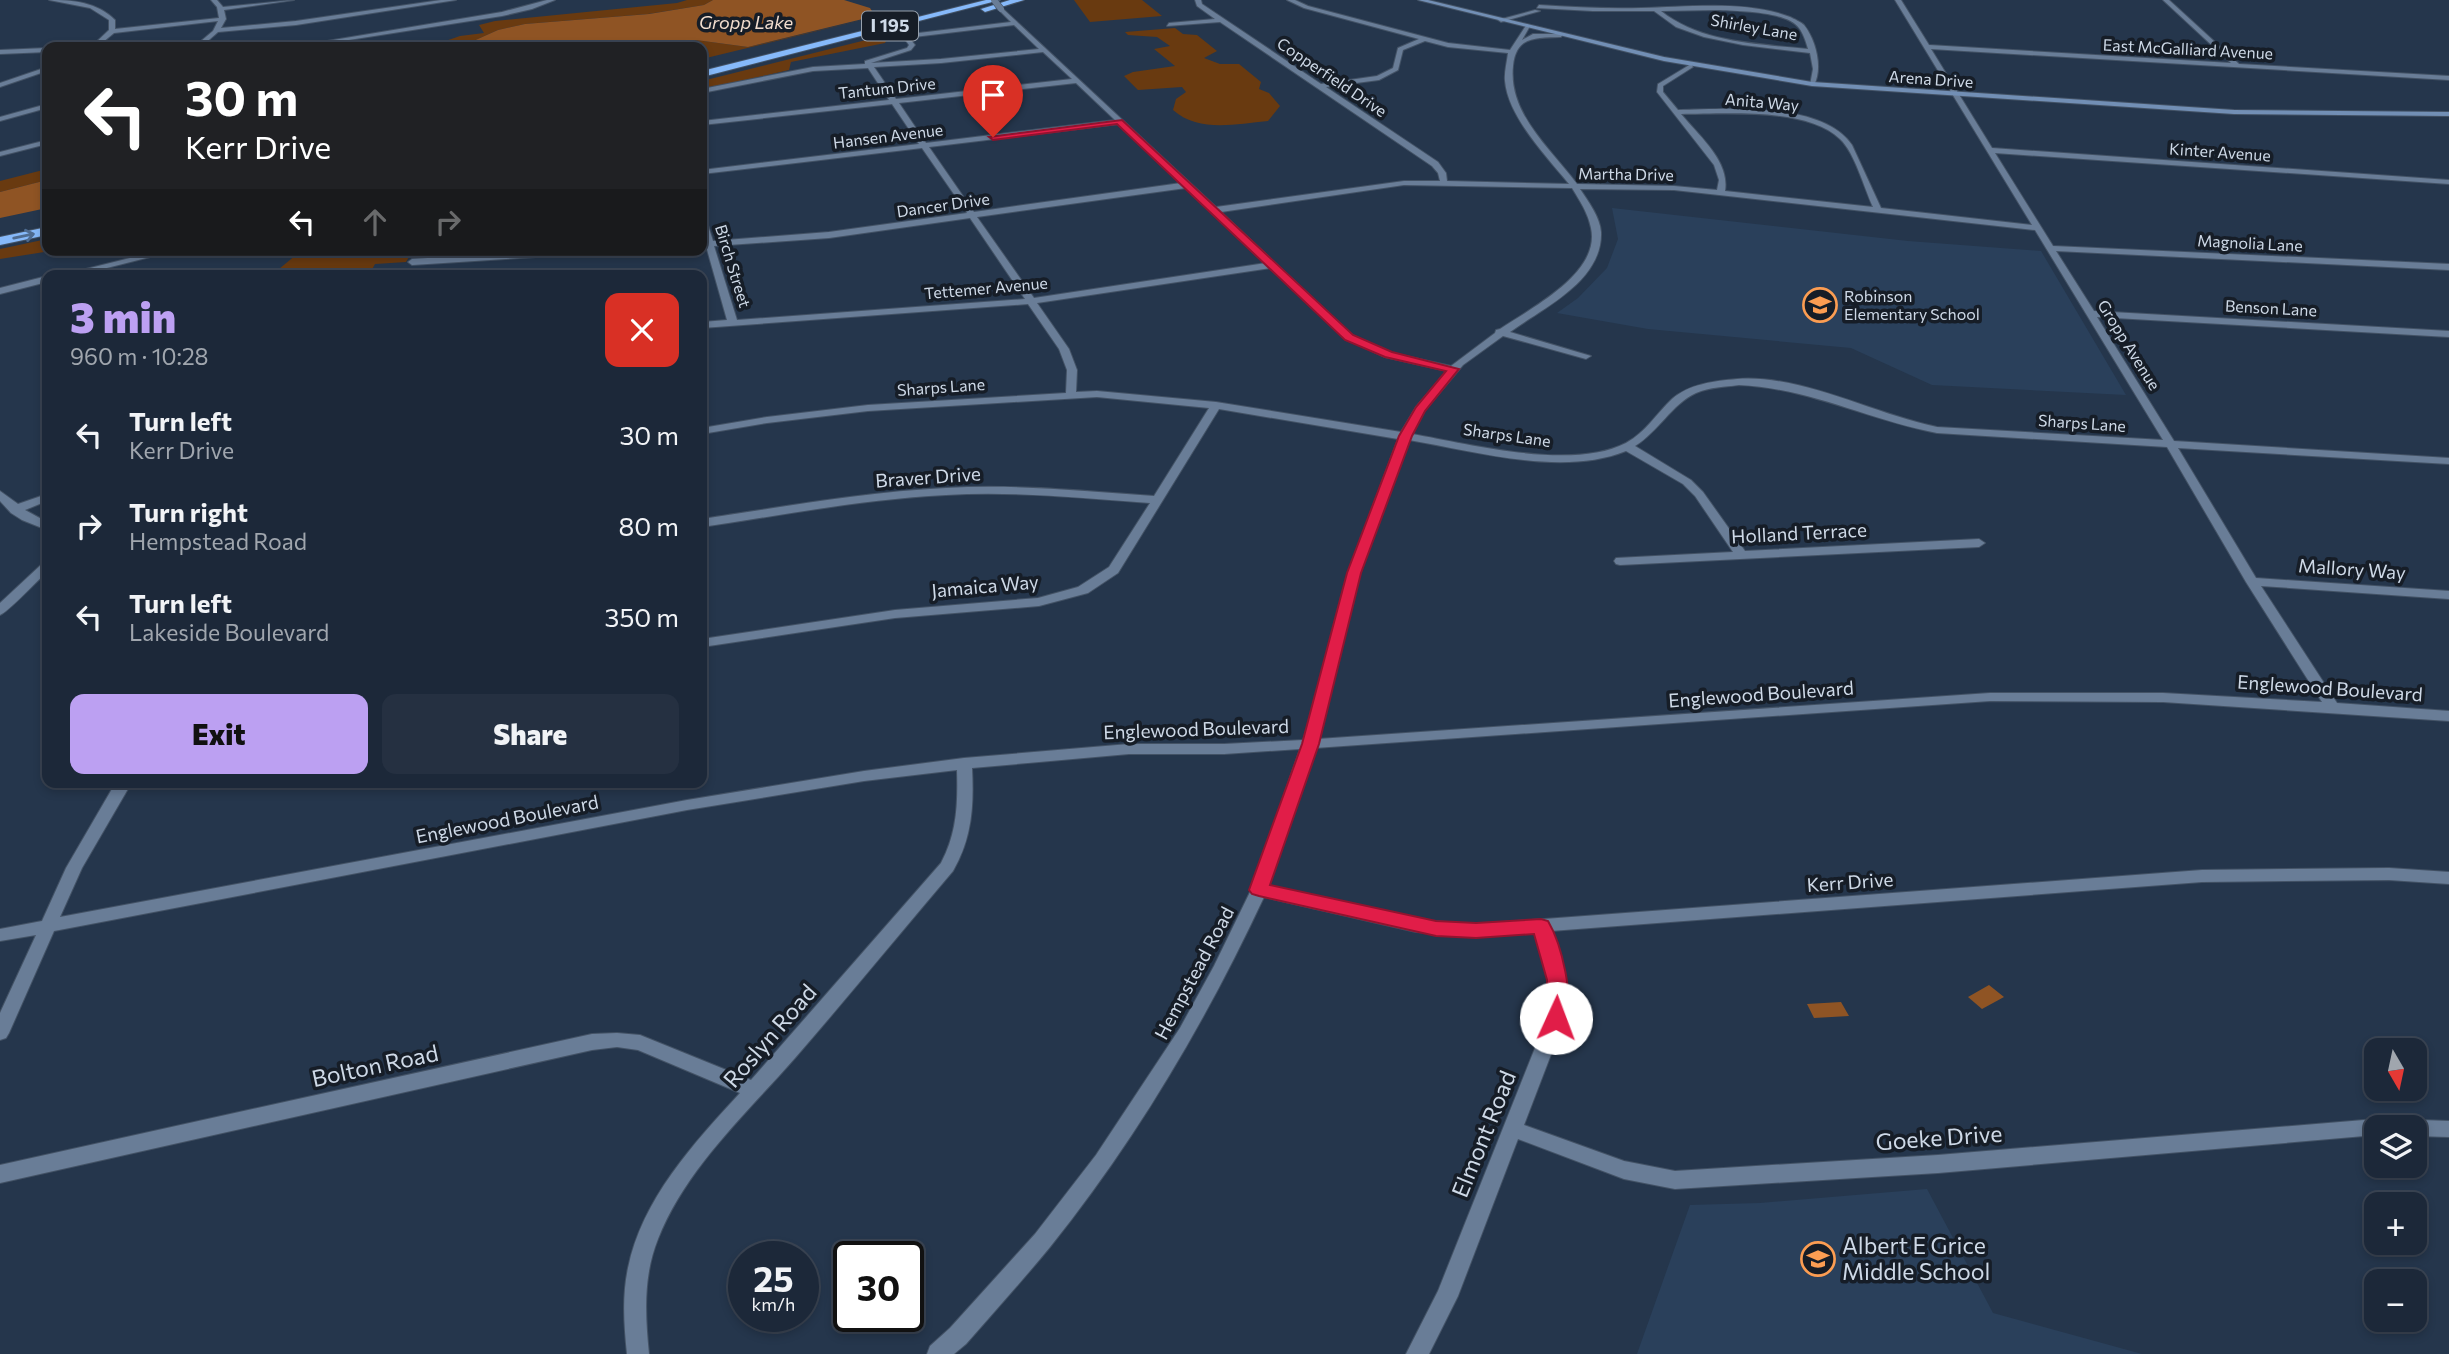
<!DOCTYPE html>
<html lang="en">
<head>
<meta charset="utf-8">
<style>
	body { margin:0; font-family:Commissioner,sans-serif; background:#253041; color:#f1f3f6; height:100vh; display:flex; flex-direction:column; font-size:26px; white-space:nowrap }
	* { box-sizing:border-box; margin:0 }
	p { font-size:23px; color:#a0a6ae }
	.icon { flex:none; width:38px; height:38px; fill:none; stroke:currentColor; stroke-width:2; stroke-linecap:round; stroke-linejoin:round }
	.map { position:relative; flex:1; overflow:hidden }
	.drawer { position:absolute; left:42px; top:270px; width:665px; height:518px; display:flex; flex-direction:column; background:#1c2839; border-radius:14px; box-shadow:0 4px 10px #0003,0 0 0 2px #3a4453 }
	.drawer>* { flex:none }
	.banner { position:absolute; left:42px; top:42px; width:665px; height:214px; border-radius:14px; box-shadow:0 4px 10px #0003,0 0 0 2px #3a4453; background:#202124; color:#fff; overflow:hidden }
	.needle { width:46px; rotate:171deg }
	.buttons { position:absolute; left:2364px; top:1038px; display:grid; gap:14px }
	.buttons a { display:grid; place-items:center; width:63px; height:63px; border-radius:14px; background:#1c2839; box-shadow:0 4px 10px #0003,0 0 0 2px #3a4453; font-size:35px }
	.speed { position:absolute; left:728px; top:1241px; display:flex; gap:14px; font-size:35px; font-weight:700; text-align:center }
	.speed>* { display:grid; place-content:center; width:91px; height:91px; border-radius:50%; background:#1c2839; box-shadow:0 4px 10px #0003,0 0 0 2px #3a4453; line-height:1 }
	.speed small { font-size:18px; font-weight:400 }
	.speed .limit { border:4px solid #111; border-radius:10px; background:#fff; color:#111 }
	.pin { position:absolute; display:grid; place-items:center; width:60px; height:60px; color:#fff; margin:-72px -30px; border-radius:50% 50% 50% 0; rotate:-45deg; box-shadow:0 0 7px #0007 }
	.pin .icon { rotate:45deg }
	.me { position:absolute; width:77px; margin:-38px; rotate:2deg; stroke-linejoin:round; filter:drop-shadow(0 0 5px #0008) }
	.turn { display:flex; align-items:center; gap:24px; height:147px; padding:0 28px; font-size:32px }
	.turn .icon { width:91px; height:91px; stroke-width:2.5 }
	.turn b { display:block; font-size:49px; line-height:60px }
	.lanes { display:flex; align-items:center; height:66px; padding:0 28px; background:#0003; justify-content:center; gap:35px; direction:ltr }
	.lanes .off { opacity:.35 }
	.round { display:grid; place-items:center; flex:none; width:74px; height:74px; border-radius:14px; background:#253041 }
	.summary { display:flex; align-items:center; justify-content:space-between; height:119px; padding:0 28px }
	h1 { font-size:42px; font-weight:800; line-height:52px; color:#bca0f2 }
	.primary-button { display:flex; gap:14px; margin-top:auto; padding:14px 28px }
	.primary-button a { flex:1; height:80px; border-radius:14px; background:#bca0f2; color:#111; font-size:28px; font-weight:800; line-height:80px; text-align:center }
	.primary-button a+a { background:#253041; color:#f1f3f6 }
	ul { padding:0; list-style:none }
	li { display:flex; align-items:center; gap:21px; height:91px; padding:0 28px }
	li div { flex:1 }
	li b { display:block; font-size:26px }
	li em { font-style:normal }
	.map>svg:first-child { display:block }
	.built { fill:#2a405b }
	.green { fill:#693a10 }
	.water { fill:#8f5424 }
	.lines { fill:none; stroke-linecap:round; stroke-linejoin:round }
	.minor-casing { stroke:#435265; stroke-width:2 }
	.tertiary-casing { stroke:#435265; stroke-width:2 }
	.secondary-casing { stroke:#435265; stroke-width:2 }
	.motorway-casing { stroke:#435265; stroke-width:2 }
	.minor { fill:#697d97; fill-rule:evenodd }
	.tertiary { fill:#697d97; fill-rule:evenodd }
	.secondary { fill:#728fb5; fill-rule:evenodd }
	.motorway { fill:#86b9fa; fill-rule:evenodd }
	.minor-bridge-casing { stroke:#435265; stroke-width:7; stroke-linecap:butt }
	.minor-bridge { stroke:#697d97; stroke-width:6 }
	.oneway { stroke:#4e6b90 }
	.route { fill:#e11d48; stroke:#92132f; stroke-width:2 }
	.labels { text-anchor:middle; stroke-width:7; stroke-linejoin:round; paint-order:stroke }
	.far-street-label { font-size:16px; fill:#ced9e7; stroke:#161d27 }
	.far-poi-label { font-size:16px; fill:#ced9e7; stroke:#161d27; text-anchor:start }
	.far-water-label { font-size:18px; font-style:italic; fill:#f3decf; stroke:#161d27 }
	.shield { fill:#161d27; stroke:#97a1ad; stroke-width:2 }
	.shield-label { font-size:18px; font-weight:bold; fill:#ced9e7 }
	.street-label { font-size:19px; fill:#ced9e7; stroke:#161d27 }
	.near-street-label { font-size:23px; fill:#ced9e7; stroke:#161d27 }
	.near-poi-label { font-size:23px; fill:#ced9e7; stroke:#161d27; text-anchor:start }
</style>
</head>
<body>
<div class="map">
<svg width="2449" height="1354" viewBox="0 0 2449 1354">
	<rect width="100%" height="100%" fill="#25364c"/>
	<g class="built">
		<path d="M1612,208l296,33 133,10 85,144 -194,-10 -81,-37 -203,-19 -91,-16 21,-15 29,-30 11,-29z"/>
		<path d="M1927,1189l66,124 149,41h-505l53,-149 70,-2z"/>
	</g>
	<g class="green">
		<path d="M687,0h26l-9,5 -56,9 -123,10 -27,6 -38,17h-32l32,-11 24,-3 -5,-8 16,-4 182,-18z"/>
		<path d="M1074,0h68l20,16 -72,6z"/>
		<path d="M875,17l-173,42v-12h-69l9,-3 54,-4 52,7z"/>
		<path d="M1175,28l8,6 14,1 20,16 -13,7 16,6h19l22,18 -2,7 10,4 11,13 -12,15c-33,3 -69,12 -95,-11l3,-11 10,-7 -4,-5 -44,3 -14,-14 9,-4 42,-6 -21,-17 16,-3 -13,-9 -29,-2 -3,-3z"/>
		<path d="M890,34l-5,9 -94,19 -2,8 -87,20v-9z"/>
		<path d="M47,169v11l-47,12v-11z"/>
		<path d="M47,239v11h10l-57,9v-10z"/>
		<path d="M302,250h111l-7,12 -31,2 -6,11h-110l20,-6z"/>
	</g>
	<g class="water">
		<path d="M713,0h131l26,8 5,8 -127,31 -52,-7 -54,4 -9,3h-173l38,-17 27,-6 124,-10 55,-9z"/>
		<path d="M47,180v28l-47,10v-26z"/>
		<path d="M1989,985l15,12 -22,12 -14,-12z"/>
		<path d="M1841,1002l8,14 -35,2 -7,-14z"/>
	</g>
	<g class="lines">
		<g class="minor-casing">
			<g id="minor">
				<path d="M49,0c24,0 48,2 66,20v9l104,-11 -2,-11 -6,-7h6l6,7 71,-7 -70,10 2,9 -5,9 75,-7 145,-21h15l-160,25 -78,7 -17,15h-7l19,-16 5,-10 -104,12 -17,14h-6l18,-17v-10l-19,-12z"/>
				<path d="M547,0h8l-23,9 -30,7 -198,31h-13l211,-35z"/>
				<path d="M1195,0h6l1,4 119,80 56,-8 16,-8 5,-20 21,-9 -115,-31 -17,-8h8l13,6 140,37 62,7 17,-26 3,2 -8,14 11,-6h30l-2,3c-26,1 -45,-1 -48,29 -5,48 38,83 64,118l97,2 43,4 2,-10 -5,-15 -57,-73 1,-8 33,-20 2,3 -30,19v6l15,18c48,-1 144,-9 174,35l29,63 151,17 -137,-225h6l28,45 302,18 -68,-63h6l70,64 210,12v4l-518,-31 61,99 457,32v4l-454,-31 58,93 396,18v6l-393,-19 38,60 355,20v6l-352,-20 77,124 275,17v6l-271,-16 78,130 193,13v8l-188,-13 76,117 112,8v10l-286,-19 -173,-1 -675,47 -46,138 147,34 60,4 726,-54 187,-2 60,4v12l-60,-4 -187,2 -651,49 15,49 -1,38 -41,107 100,36 51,10 263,-16 438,-36 7,2 2,4 2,-4 7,-2 55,2v16l-34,-1v-9h-39v8l-438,38 -263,16 -51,-10 -106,-40 -60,157 -29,58h-23l32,-63 109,-273 1,-38 -14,-48 -58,4 -60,-4 -152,-35c-58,124 -128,243 -214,350 -27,33 -56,65 -84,97l-12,10h-27l3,-8 20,-18 85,-94 61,-79 84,-127 34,-62 37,-76 49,-141 -76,5h-95l-157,14c2,38 0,70 -19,103 -53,62 -104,125 -158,187 -49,56 -109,110 -137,181 -15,37 -13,76 -9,115h-22c-3,-29 -5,-58 1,-86 14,-69 66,-125 112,-175l-102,-43 -21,-3 -25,3 -592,133v-18l592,-131 25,-1 23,2 111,45 190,-217c16,-30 17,-59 16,-93l-93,11 -177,29 -633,121 -45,102 -3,5 -6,2v-27l36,-78 -36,6v-12l42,-8 24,-53 50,-86h16l-50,86 -22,49 627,-117 177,-29 100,-13 165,-14h95l79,-4 10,-29 35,-138 50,-134 -179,-30 -101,164 -30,20 -49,13 -144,12 -193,29v-8l193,-29 143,-12 40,-11 31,-20 41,-64c-68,-5 -136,-12 -204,-8 -81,4 -163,20 -244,32v-8c81,-12 162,-27 244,-31 69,-4 138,3 208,8l55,-88 -112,-11 -229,14 -101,12 -65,11v-6l65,-11 101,-12 198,-12 1,-23 -8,-21 -31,-45 -326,24v-6l25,-2 -21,-74 -4,1v-6h2l-2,-24 4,2 7,22 116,-9 138,-19 -45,-65 -220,26v-4l217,-26 -27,-40 -190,21v-4l187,-21 -21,-32 -55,3 -111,22v-4l111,-22 52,-3v-3l42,-13 2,-3 -5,-7 6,-4 101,-12 -13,-13 3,-2 215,200 188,-26h36l-2,-8 -6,-7 -212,-144 -53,4 2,-3 46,-4 -18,-13zM1014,25l25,24 -98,10 -70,4 40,-13 4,-5 -5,-6 4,-2zM1425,41l23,6 60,6c-1,9 -4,20 -3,28 3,36 42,76 64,103l-122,-3 -1,-8 -8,-11 -112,-75 53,-7 19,-10 5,-20zM1043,52l29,27 -176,20 -22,-32 67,-4zM1076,83l39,37 -189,23 -27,-40zM1681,114c44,0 126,-7 159,25 15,14 24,49 33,68l-148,-16c5,-30 -26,-55 -44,-77zM1119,124l62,59 -207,29 -45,-65zM1404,185l168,3c8,13 16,25 19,40 10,45 -60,80 -91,101l-4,1 -1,3 -44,33 -59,-13 -40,-18 -131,-123zM1186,188l80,75 -232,35 -57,-81zM1580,189l94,1 361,40 128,210 -226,-13c-64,-13 -136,-53 -200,-48 -23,2 -48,5 -65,20 -16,15 -26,33 -46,44 -54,28 -156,1 -214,-9l13,-24 38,-45 40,-29 83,23 5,-3 -81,-24c33,-24 93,-51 91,-100 -1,-15 -13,-31 -21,-43zM970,218l55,81 -288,21 -23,-74 115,-8zM1271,268l75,71 39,18 62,14 -31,36 -15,25 -185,-30 -119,-11 -21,1 1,-22 -8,-21 -32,-46zM1739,385c70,3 130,35 198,48l230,14 79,135 76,120 -159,-9h-173l-672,46 42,-166 49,-133c65,11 153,37 217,11l57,33 12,12 38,56 -117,6 -2,3 2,3 4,1 359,-18 6,-4 -6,-4 -234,12 -42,-59 -12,-12 -56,-34c23,-14 37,-42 61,-53 14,-6 29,-6 43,-8z"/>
				<path d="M1539,5c34,2 68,4 102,3 45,-1 107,-8 149,9 4,2 11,5 14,8 12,15 19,43 10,60h-4l3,-16 -3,-16 -67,-8 -39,-8 -28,-10 -22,-16h-61l-56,-3zM1717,10c19,1 70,1 82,18 4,5 7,14 9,21 -49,-5 -107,-6 -147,-38z"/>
				<path d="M47,48v4l-47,2v-4z"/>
				<path d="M47,67v4l-47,16v-4z"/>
				<path d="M47,104v4l-47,13v-4z"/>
				<path d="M47,140v4l-47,12v-4z"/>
				<path d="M162,250h16l-99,25h-17z"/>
				<path d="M555,250h49l-4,3 -188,12 -4,-3 4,-3z"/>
				<path d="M47,276v6l-47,12v-6z"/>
				<path d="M0,491l18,13 29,-10v7l-22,9 22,12v8l-25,-10 -11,-7 -11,-12z"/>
				<path d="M47,562v10c-10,9 -39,40 -47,43v-12l43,-40z"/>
			</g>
		</g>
		<g class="tertiary-casing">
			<path id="tertiary" d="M1535,10l5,1 -39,11 -3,-2z"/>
		</g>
		<g class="secondary-casing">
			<path id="secondary" d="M1418,0h10l236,57 148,25 422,28 215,2v4l-215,-2 -422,-28 -148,-25z"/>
		</g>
		<g class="motorway-casing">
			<g id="motorway">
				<path d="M986,0h14l-298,77v-6z"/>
				<path d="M1010,0h14l-39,12 -4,-3z"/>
				<path d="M47,227v8l-47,10v-8z"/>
			</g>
		</g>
		<use href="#minor" class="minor"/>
		<use href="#tertiary" class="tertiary"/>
		<use href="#secondary" class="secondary"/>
		<use href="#motorway" class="motorway"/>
		<g class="minor-bridge-casing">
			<path id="minor-bridge" d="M994,0l7,9"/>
		</g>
		<use href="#minor-bridge" class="minor-bridge"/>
	</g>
	<defs><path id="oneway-shaft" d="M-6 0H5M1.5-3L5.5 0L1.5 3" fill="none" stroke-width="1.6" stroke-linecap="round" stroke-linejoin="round" transform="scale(1.75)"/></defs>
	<use class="oneway" href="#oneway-shaft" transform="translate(24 236) rotate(-12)"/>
	<path class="route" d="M1122,120l231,215 39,17 67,17 -34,42 -13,25 -51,137 -42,171 -49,141 166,36 40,2 65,-4 7,2c13,22 28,79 16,103l-8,2 -7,-2 -3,-6 1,-38 -13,-46 -58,4 -40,-2 -177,-40 -7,-2 -3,-4 53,-146 45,-171 52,-137 17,-29 30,-36 -61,-14 -40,-17 -228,-216 -124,16 -4,-3z"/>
	<defs>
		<g id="school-ring" transform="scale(1.75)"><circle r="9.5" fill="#161d27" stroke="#fc9d52" stroke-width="1.5"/><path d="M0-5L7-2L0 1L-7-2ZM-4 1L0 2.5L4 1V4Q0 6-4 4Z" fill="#fc9d52"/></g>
	</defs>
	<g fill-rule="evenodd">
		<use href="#school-ring" x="1820" y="305"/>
		<use href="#school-ring" x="1818" y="1259"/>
	</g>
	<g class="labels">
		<g class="far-street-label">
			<text transform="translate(1754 27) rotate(10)" y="6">Shirley Lane</text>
			<text transform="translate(2188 49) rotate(3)" y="6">East McGalliard Avenue</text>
			<text transform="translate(1332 77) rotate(34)" y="6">Copperfield Drive</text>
			<text transform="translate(1931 79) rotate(4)" y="6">Arena Drive</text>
			<text transform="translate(887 88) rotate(-6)" y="6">Tantum Drive</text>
			<text transform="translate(1762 102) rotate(5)" y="6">Anita Way</text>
			<text transform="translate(888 136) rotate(-7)" y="6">Hansen Avenue</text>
			<text transform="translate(2220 152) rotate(4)" y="6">Kinter Avenue</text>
			<text transform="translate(1626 174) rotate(1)" y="6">Martha Drive</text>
			<text transform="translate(943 205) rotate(-8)" y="6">Dancer Drive</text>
			<text transform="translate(2250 243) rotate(3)" y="6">Magnolia Lane</text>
			<text transform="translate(733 266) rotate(73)" y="6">Birch Street</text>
			<text transform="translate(986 288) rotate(-5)" y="6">Tettemer Avenue</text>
			<text transform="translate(2271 308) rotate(3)" y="6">Benson Lane</text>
			<text transform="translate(2129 345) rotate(58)" y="6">Gropp Avenue</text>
			<text transform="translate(941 387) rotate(-4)" y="6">Sharps Lane</text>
			<text transform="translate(2082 423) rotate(4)" y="6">Sharps Lane</text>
			<text transform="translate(1507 435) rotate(8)" y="6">Sharps Lane</text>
		</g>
		<g class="far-poi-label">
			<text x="1844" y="302">Robinson<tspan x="1844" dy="18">Elementary School</tspan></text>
		</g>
		<g class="far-water-label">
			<text x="746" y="29">Gropp Lake</text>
		</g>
		<rect class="shield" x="862" y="11.5" width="56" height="29" rx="5"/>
		<g class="shield-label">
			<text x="890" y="32">I 195</text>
		</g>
		<g class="street-label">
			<text transform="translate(928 477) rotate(-4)" y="7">Braver Drive</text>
			<text transform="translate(1799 533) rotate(-3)" y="7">Holland Terrace</text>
			<text transform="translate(2352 569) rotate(4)" y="7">Mallory Way</text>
			<text transform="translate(985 586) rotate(-5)" y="7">Jamaica Way</text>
			<text transform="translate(2330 688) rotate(4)" y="7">Englewood Boulevard</text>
			<text transform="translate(1761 694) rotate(-4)" y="7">Englewood Boulevard</text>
			<text transform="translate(1196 729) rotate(-2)" y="7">Englewood Boulevard</text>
			<text transform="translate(507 819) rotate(-11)" y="7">Englewood Boulevard</text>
			<text transform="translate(1850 882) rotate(-4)" y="7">Kerr Drive</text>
			<text transform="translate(1194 973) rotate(-62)" y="7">Hempstead Road</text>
		</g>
		<g class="near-street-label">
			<text transform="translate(770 1036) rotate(-49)" y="8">Roslyn Road</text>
			<text transform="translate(375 1066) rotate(-12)" y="8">Bolton Road</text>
			<text transform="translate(1484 1134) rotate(-68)" y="8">Elmont Road</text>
			<text transform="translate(1939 1138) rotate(-4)" y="8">Goeke Drive</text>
		</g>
		<g class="near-poi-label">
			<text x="1842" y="1254">Albert E Grice<tspan x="1842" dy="26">Middle School</tspan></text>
		</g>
	</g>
</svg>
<div class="buttons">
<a><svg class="needle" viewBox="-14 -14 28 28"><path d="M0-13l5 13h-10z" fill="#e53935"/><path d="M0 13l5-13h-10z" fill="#a0a6ae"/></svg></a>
<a><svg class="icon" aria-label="layers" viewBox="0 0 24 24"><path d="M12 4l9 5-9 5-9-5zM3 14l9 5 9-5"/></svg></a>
<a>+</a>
<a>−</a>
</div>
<div class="speed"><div>25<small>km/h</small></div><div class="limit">30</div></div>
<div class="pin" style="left:993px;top:137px;background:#d93025"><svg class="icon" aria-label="arrive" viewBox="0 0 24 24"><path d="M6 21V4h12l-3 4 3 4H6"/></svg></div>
<svg class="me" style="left:1556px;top:1018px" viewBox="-20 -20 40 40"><circle r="19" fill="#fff"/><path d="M0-13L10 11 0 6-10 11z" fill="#e11d48"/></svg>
<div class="banner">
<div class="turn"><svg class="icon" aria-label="left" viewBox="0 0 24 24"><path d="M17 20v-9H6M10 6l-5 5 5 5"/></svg><div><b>30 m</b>Kerr Drive</div></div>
<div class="lanes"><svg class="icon" aria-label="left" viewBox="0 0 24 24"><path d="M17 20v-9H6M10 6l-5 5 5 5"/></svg><svg class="icon off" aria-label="ahead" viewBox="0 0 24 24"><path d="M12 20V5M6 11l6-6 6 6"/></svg><svg class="icon off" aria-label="right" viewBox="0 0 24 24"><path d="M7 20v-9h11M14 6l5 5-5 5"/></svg></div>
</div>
<section class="drawer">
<div class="summary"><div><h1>3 min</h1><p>960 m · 10:28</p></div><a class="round" style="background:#d93025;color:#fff"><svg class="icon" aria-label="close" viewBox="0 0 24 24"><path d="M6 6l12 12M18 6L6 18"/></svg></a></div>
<ul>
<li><svg class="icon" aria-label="left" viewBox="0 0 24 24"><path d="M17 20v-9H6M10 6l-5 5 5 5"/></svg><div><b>Turn left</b><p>Kerr Drive</p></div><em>30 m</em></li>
<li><svg class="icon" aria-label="right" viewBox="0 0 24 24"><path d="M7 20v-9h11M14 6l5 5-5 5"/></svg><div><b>Turn right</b><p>Hempstead Road</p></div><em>80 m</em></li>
<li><svg class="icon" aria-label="left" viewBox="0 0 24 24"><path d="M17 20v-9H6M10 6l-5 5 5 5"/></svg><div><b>Turn left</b><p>Lakeside Boulevard</p></div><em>350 m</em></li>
</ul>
<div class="primary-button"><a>Exit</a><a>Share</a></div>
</section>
</div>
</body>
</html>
